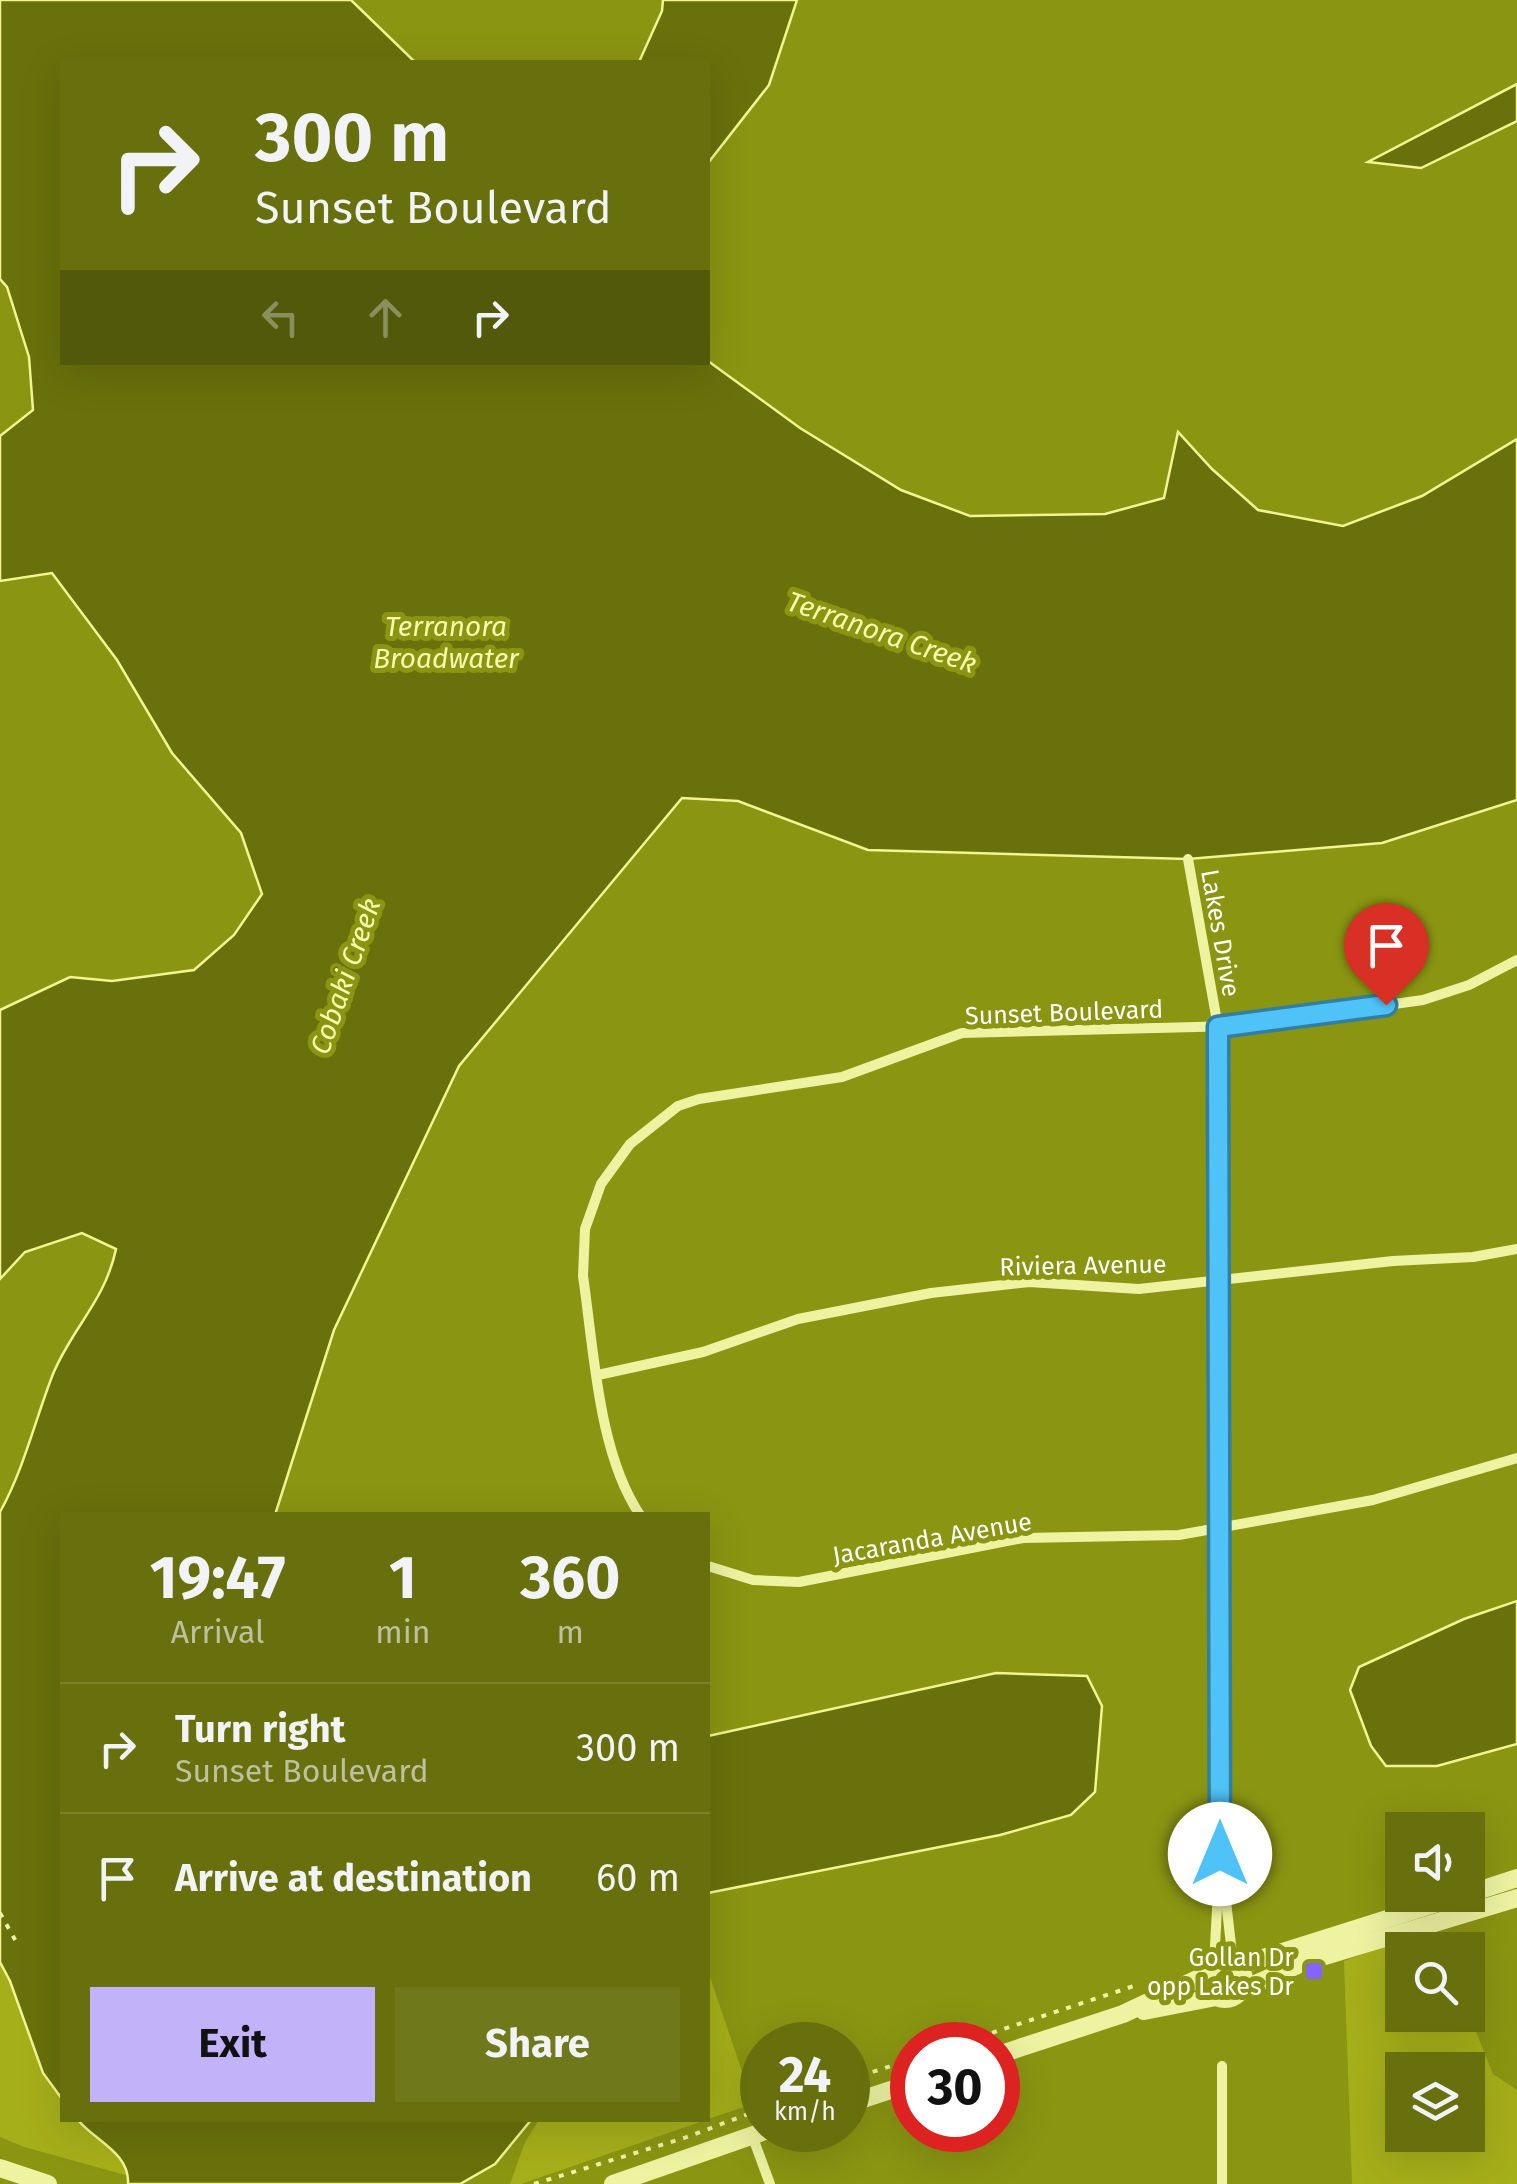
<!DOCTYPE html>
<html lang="en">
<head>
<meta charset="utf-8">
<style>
	body { margin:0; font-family:"Fira Sans",sans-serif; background:#70781c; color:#f1f3f6; height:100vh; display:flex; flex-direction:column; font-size:38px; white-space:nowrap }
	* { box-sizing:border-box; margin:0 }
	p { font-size:32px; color:#bdc19e }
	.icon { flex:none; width:55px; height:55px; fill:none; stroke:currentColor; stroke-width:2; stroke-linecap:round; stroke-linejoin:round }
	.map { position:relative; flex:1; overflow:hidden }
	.side { position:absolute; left:60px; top:1512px; width:650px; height:610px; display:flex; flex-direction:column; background:#68700e; border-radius:0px; box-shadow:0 10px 40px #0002 }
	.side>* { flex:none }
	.guide { position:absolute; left:60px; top:60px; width:650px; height:305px; border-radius:0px; box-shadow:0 10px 40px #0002; background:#68700e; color:#f1f3f6; overflow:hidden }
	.controls { position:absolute; left:1385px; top:1812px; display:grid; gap:20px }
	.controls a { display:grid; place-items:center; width:100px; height:100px; border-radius:0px; background:#68700e; box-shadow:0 10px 40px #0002; font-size:50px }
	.speed { position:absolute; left:740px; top:2022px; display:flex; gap:20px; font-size:50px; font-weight:700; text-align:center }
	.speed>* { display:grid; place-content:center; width:130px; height:130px; border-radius:50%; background:#68700e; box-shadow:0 10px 40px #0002; line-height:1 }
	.speed small { font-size:25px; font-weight:400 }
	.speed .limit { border:15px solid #d22; background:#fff; color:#111 }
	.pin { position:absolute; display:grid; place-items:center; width:85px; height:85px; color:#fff; margin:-102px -42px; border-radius:50% 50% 50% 0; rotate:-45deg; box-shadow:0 0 10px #0007 }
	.pin .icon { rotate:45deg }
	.me { position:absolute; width:110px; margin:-55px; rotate:0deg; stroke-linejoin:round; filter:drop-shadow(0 0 8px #0008) }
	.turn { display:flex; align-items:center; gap:35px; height:210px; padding:0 30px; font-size:45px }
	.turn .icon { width:130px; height:130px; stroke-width:2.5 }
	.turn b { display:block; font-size:70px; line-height:85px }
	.lanes { display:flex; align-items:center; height:95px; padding:0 30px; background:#0003; justify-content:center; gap:50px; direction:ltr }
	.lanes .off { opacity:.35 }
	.eta { display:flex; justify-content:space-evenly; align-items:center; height:170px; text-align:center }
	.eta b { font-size:60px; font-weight:700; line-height:70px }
	.cta { display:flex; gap:20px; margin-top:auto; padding:20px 30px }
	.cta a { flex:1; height:115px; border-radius:0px; background:#c1b2fa; color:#111; font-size:40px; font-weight:700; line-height:115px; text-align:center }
	.cta a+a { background:#70781c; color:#f1f3f6 }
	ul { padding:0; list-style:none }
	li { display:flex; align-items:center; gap:30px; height:130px; padding:0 30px; border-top:2px solid #7b822e }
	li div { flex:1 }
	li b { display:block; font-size:38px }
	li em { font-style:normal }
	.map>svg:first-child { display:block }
	.green { fill:#a5af19; fill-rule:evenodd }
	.water { fill:#68710b; stroke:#f1f692; stroke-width:2.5 }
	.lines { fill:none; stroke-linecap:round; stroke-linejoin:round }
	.path { stroke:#edf3a1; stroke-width:4; stroke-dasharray:5 8; stroke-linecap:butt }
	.minor { stroke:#edf3a1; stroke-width:10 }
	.tertiary { stroke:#edf3a1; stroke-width:18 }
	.route-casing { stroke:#337fa1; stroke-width:25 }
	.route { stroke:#4fc3f7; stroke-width:18 }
	.poi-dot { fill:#8663ff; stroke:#8a9512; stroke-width:4 }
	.labels { text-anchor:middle; stroke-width:10; stroke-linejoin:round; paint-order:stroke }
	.street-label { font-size:25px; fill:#fff; stroke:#8a9512 }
	.poi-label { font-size:25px; fill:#fff; stroke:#8a9512; text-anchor:end }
	.water-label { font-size:28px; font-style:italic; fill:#f5faad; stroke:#8a9512 }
</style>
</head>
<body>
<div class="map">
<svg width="1517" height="2184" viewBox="0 0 1517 2184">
	<rect width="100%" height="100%" fill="#8a9512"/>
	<g class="green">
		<path d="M1433,1929l9,21h-40v65h66v-3l25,62 24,16v94h-165l-8,-223zM1402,2070h66v65h-66z"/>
		<path d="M0,1962l10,19 33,92 19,26v21h16l40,35 11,21 -105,-29 -24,-10z"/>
		<path d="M708,1971l45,133 -45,15z"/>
		<path d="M539,2120h167l-185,64h-11l15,-42z"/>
	</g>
	<g class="water">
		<path d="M0,0h351l64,62h-353v300l646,-1 92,67 101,62 69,26 135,-2 59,-16 14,-66 34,37 46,41 85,16 79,-30 95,-57v361l-135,43 -194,16 -320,-9 -130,-49 -56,-3 -223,268 -125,264 -59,185h-213v584l-19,-26 -33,-92 -10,-19v-450c24,-43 35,-92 53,-138 19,-46 52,-73 63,-125l-34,-16 -57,19 -25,27v-269l70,-33 42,4 82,-11 40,-35 28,-41 -21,-61 -69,-80 -55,-93 -65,-87 -52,8v-145l33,-26 -4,-53 -22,-70 -7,-8z"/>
		<path d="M663,0h134l-28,85 -61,78v-101h-69l23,-51z"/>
		<path d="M1517,84v37l-96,47 -53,-6z"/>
		<path d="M1517,1601v143l-80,22h-51l-15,-20 -21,-56 9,-23 105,-48z"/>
		<path d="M996,1673l91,3 15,30 -7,86 -24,23 -71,20 -292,58v-157z"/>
		<path d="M78,2120h453l-36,44 -35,20h-332c2,-31 -33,-43 -50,-64z"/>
	</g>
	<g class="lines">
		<g class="path">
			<path d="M0,1913l18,32"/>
			<path d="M955,2045l185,-61"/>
			<path d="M848,2080l64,-21"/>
			<path d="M534,2184l150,-46 78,-29"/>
		</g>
		<g class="minor">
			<path d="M1188,859l30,168 2,827 -6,110"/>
			<path d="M598,1375l105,-23 95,-33 133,-26 98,-11 110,7 254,-28 80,-4 44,-8"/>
			<path d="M640,1515c-42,-62 -46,-165 -57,-239l2,-47 16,-45 29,-40 48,-38 21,-7 143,-22 120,-44 274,-7 187,-26 46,-15 48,-25"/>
			<path d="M708,1566l45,14 46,2 224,-44 156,-3 194,-35 144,-42"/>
			<path d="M1223,1875l10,87"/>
			<path d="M752,2135l18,49"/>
			<path d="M1222,2184v-118"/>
		</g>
		<g class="tertiary">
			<path d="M1468,1894l49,-16"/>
			<circle cx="1225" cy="1980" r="19"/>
			<path d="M1238,1966l225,-71"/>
			<path d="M1242,1990l60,-27 215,-65"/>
			<path d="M1144,2011l72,-14"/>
			<path d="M998,2055l125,-41 83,-39"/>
			<path d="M848,2104l64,-21"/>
			<path d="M0,2168l48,16"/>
			<path d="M613,2184l155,-54"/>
		</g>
	</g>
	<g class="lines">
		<g class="route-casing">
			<path id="route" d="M1220,1854l-2,-827 168,-22"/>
		</g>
		<use href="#route" class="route"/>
	</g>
	<rect class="poi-dot" x="1304" y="1961" width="20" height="20" rx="5"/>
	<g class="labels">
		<g class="street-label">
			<text transform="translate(1221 933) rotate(80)" y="9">Lakes Drive</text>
			<text transform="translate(1064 1012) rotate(-2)" y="9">Sunset Boulevard</text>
			<text transform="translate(1083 1265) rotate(-1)" y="9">Riviera Avenue</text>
			<text transform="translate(932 1538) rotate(-10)" y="9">Jacaranda Avenue</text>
		</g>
		<g class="poi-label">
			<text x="1294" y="1966">Gollan Dr<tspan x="1294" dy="29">opp Lakes Dr</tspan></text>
		</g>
		<g class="water-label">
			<text x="446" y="636">Terranora<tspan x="446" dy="32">Broadwater</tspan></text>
			<text transform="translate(882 632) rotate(19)" y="10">Terranora Creek</text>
			<text transform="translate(345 976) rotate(-71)" y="10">Cobaki Creek</text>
		</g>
	</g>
</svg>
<div class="controls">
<a><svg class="icon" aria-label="sound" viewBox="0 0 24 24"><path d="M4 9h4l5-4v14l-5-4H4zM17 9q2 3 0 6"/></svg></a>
<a><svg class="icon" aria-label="search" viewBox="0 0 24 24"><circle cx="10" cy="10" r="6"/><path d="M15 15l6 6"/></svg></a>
<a><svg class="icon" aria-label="layers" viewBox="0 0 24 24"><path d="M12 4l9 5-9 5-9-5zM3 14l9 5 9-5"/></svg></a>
</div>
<div class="speed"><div>24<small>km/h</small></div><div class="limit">30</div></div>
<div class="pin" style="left:1386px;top:1005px;background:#d93025"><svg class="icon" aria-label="arrive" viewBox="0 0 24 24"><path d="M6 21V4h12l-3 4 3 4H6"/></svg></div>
<svg class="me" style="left:1220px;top:1854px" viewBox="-20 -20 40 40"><circle r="19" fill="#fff"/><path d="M0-13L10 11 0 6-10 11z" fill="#4fc3f7"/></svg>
<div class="guide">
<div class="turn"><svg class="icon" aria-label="right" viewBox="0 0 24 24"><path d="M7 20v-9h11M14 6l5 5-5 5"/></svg><div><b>300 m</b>Sunset Boulevard</div></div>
<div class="lanes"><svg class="icon off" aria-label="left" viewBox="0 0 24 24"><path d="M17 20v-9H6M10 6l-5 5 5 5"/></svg><svg class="icon off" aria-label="ahead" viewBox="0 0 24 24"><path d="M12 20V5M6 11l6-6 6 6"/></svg><svg class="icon" aria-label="right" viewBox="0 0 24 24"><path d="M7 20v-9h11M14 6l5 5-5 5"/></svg></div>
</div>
<section class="side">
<div class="eta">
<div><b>19:47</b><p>Arrival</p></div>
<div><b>1</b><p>min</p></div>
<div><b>360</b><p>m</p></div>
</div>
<ul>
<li><svg class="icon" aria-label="right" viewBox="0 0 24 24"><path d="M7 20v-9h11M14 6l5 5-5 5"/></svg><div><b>Turn right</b><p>Sunset Boulevard</p></div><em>300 m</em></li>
<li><svg class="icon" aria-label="arrive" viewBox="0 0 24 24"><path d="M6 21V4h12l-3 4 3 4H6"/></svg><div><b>Arrive at destination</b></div><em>60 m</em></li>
</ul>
<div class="cta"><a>Exit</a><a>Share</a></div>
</section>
</div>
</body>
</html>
